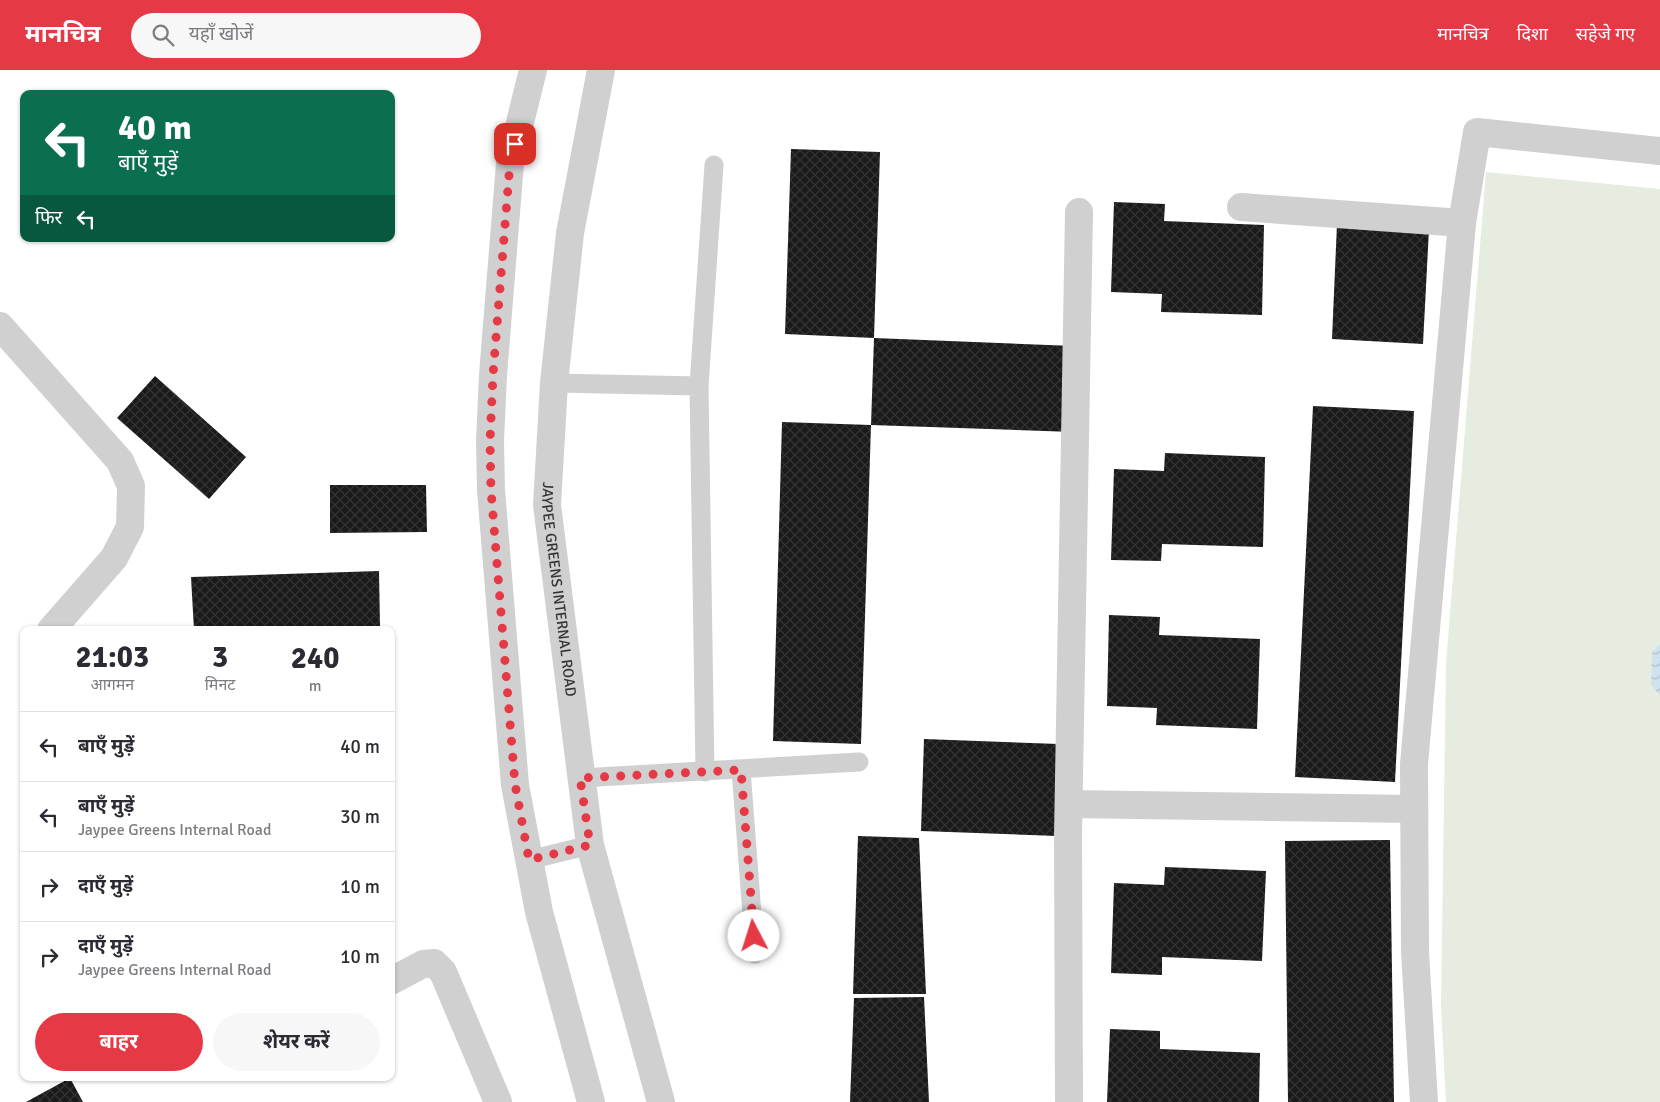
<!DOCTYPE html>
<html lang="hi">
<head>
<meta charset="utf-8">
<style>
	body { margin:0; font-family:Signika,"Noto Sans Devanagari",sans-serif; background:#f7f7f7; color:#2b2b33; height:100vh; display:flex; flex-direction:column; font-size:19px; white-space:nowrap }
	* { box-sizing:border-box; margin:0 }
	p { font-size:16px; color:#7c7c81 }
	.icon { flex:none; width:28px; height:28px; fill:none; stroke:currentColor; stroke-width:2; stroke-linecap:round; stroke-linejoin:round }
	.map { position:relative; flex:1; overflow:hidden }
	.details { position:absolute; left:20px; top:556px; width:375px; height:455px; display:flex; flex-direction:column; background:#fff; border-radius:10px; box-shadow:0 1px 4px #0004 }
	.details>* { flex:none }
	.top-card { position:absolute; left:20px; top:20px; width:375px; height:152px; border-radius:10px; box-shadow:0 1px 4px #0004; background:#0b6e4f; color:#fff; overflow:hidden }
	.pin { position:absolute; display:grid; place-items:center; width:42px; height:42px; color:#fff; margin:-21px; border-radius:10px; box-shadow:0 2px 8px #0006 }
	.me { position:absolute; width:55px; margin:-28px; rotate:355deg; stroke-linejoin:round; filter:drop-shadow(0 0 4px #0008) }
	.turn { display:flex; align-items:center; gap:18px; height:105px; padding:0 15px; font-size:22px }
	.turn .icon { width:65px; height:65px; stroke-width:2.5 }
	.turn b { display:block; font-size:35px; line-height:42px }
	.then { display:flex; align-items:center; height:48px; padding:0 15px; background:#0003; gap:10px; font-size:19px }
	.eta { display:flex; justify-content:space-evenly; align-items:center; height:85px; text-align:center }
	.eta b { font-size:30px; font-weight:700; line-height:35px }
	.button { display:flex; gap:10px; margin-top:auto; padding:10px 15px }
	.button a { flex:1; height:58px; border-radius:30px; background:#e63946; color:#fff; font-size:20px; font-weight:700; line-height:58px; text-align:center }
	.button a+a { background:#f7f7f7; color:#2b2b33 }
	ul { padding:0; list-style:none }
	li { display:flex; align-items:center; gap:15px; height:70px; padding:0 15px; border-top:1px solid #e1e1e2 }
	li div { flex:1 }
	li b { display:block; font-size:19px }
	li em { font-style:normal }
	header { display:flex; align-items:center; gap:30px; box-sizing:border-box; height:70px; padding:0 25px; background:#e63946; color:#fff }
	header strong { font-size:24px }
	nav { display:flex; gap:28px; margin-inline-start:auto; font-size:18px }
	.search { width:350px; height:45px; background:#f7f7f7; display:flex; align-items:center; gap:12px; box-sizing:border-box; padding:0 18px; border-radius:28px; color:#7c7c81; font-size:19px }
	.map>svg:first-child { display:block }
	.grass { fill:#e6ecdf }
	.water { fill:url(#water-waves) }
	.building { fill:url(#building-cross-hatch) }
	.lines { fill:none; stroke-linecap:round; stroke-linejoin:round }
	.lane { stroke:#d0d0d0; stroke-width:19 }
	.street { stroke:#d0d0d0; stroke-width:28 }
	.route { stroke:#e63946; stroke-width:9; stroke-dasharray:0 16.2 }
	.labels { text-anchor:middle; stroke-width:5; stroke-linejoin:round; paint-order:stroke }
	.street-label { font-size:15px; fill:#333; stroke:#fff }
</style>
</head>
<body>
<header>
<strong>मानचित्र</strong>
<div class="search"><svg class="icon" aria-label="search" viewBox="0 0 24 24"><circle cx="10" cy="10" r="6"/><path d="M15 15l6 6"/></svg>यहाँ खोजें</div>
<nav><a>मानचित्र</a><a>दिशा</a><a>सहेजे गए</a></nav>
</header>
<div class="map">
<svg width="1660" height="1032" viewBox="0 0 1660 1032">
	<defs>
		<pattern id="water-waves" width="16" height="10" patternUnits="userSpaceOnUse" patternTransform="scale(1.25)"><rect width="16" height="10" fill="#cfe2ee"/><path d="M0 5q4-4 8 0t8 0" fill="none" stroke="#b2c2cd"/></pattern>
		<pattern id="building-cross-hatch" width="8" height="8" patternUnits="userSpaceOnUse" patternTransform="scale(1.25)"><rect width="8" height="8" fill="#1a1a1a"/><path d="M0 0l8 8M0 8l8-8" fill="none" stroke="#333"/></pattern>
	</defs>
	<rect width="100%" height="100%" fill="#fff"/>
	<path class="grass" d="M1486,102l174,17v454l-8,9 -1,33 9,11v406h-214l-5,-95 5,-344z"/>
	<path class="water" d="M1660,573v53l-9,-11 1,-33z"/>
	<g class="building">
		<path d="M791,79l89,3 -6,186 -89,-4z"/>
		<path d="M1114,132l51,2 -1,17 100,4 -2,90 -101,-3 1,-18 -51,-2z"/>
		<path d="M1337,154l92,5 -6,115 -91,-5z"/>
		<path d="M874,268l199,8v86l-202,-7z"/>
		<path d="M155,306l91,81 -37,42 -92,-81z"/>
		<path d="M1313,336l101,5 -19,371 -100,-5z"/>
		<path d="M782,352l89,3 -10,319 -88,-3z"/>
		<path d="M1165,383l100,4 -2,90 -101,-3 -1,17 -50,-1 3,-91 50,2z"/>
		<path d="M330,415h96l1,47 -97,1z"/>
		<path d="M379,501l1,56 -186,3 -3,-53z"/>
		<path d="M1109,545l51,2 -1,18 101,4 -3,90 -101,-4 1,-17 -50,-2z"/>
		<path d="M924,669l135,5 -2,92 -136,-5z"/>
		<path d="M858,766l61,2 7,156h-73z"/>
		<path d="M1390,770l4,262h-106l-3,-261z"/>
		<path d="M1165,797l101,4 -4,90 -100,-4v18l-51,-2 3,-90 50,2z"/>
		<path d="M924,927l5,105h-79l4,-104z"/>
		<path d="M1110,959l50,2v18l100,4 -1,49h-152z"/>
		<path d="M70,1008l13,24h-57z"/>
	</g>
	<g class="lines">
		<g class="lane">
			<path d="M554,313l145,3 6,386"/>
			<path d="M699,316l15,-221"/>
			<path d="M741,700l14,184"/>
			<path d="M580,708l279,-16"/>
			<path d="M529,790l61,-15"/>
		</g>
		<g class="street">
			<path d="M533,0l-23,93 -17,212 -3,66 1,49 24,295 24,127 52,190"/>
			<path id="s1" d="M601,0l-31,163 -16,150 -7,122 43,340 71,257"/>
			<path d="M1241,137l221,16 -48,541 1,188 9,150"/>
			<path d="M1462,153l15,-91 183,19"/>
			<path d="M0,256l120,135 11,25 -1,41 -16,31 -63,72"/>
			<path d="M1069,734l345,5"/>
			<path d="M391,911l32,-17 11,-1 9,9 55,130"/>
			<path d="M1069,1032l-1,-267 11,-623"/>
		</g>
	</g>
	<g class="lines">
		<path class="route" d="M515,74l-5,19 -17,212 -3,66 1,49 24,294 14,76 61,-15 -10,-67 161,-8 13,166"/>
	</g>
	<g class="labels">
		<g class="street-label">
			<text dy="5" stroke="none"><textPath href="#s1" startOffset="524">JAYPEE GREENS INTERNAL ROAD</textPath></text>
		</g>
	</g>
</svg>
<div class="pin" style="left:515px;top:74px;background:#d93025"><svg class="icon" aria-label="arrive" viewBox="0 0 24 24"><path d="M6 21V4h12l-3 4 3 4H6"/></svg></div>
<svg class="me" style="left:754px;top:866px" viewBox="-20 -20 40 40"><circle r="19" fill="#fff"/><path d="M0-13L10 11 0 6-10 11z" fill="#e63946"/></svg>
<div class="top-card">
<div class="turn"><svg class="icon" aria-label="left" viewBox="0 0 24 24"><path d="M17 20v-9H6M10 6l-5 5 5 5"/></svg><div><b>40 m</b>बाएँ मुड़ें</div></div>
<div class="then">फिर<svg class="icon" aria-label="left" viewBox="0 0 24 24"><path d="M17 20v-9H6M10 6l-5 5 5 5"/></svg></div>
</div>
<section class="details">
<div class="eta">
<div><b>21:03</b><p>आगमन</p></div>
<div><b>3</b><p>मिनट</p></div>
<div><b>240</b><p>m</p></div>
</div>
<ul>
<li><svg class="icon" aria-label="left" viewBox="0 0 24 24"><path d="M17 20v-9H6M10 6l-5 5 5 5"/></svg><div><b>बाएँ मुड़ें</b></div><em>40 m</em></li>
<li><svg class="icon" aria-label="left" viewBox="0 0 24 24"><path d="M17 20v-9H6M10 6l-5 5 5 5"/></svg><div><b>बाएँ मुड़ें</b><p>Jaypee Greens Internal Road</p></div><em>30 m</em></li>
<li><svg class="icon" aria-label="right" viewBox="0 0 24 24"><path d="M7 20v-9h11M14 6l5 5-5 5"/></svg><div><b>दाएँ मुड़ें</b></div><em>10 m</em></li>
<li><svg class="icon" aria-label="right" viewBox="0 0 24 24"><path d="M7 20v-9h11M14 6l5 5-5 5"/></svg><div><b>दाएँ मुड़ें</b><p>Jaypee Greens Internal Road</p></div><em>10 m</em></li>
</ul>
<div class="button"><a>बाहर</a><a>शेयर करें</a></div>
</section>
</div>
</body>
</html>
